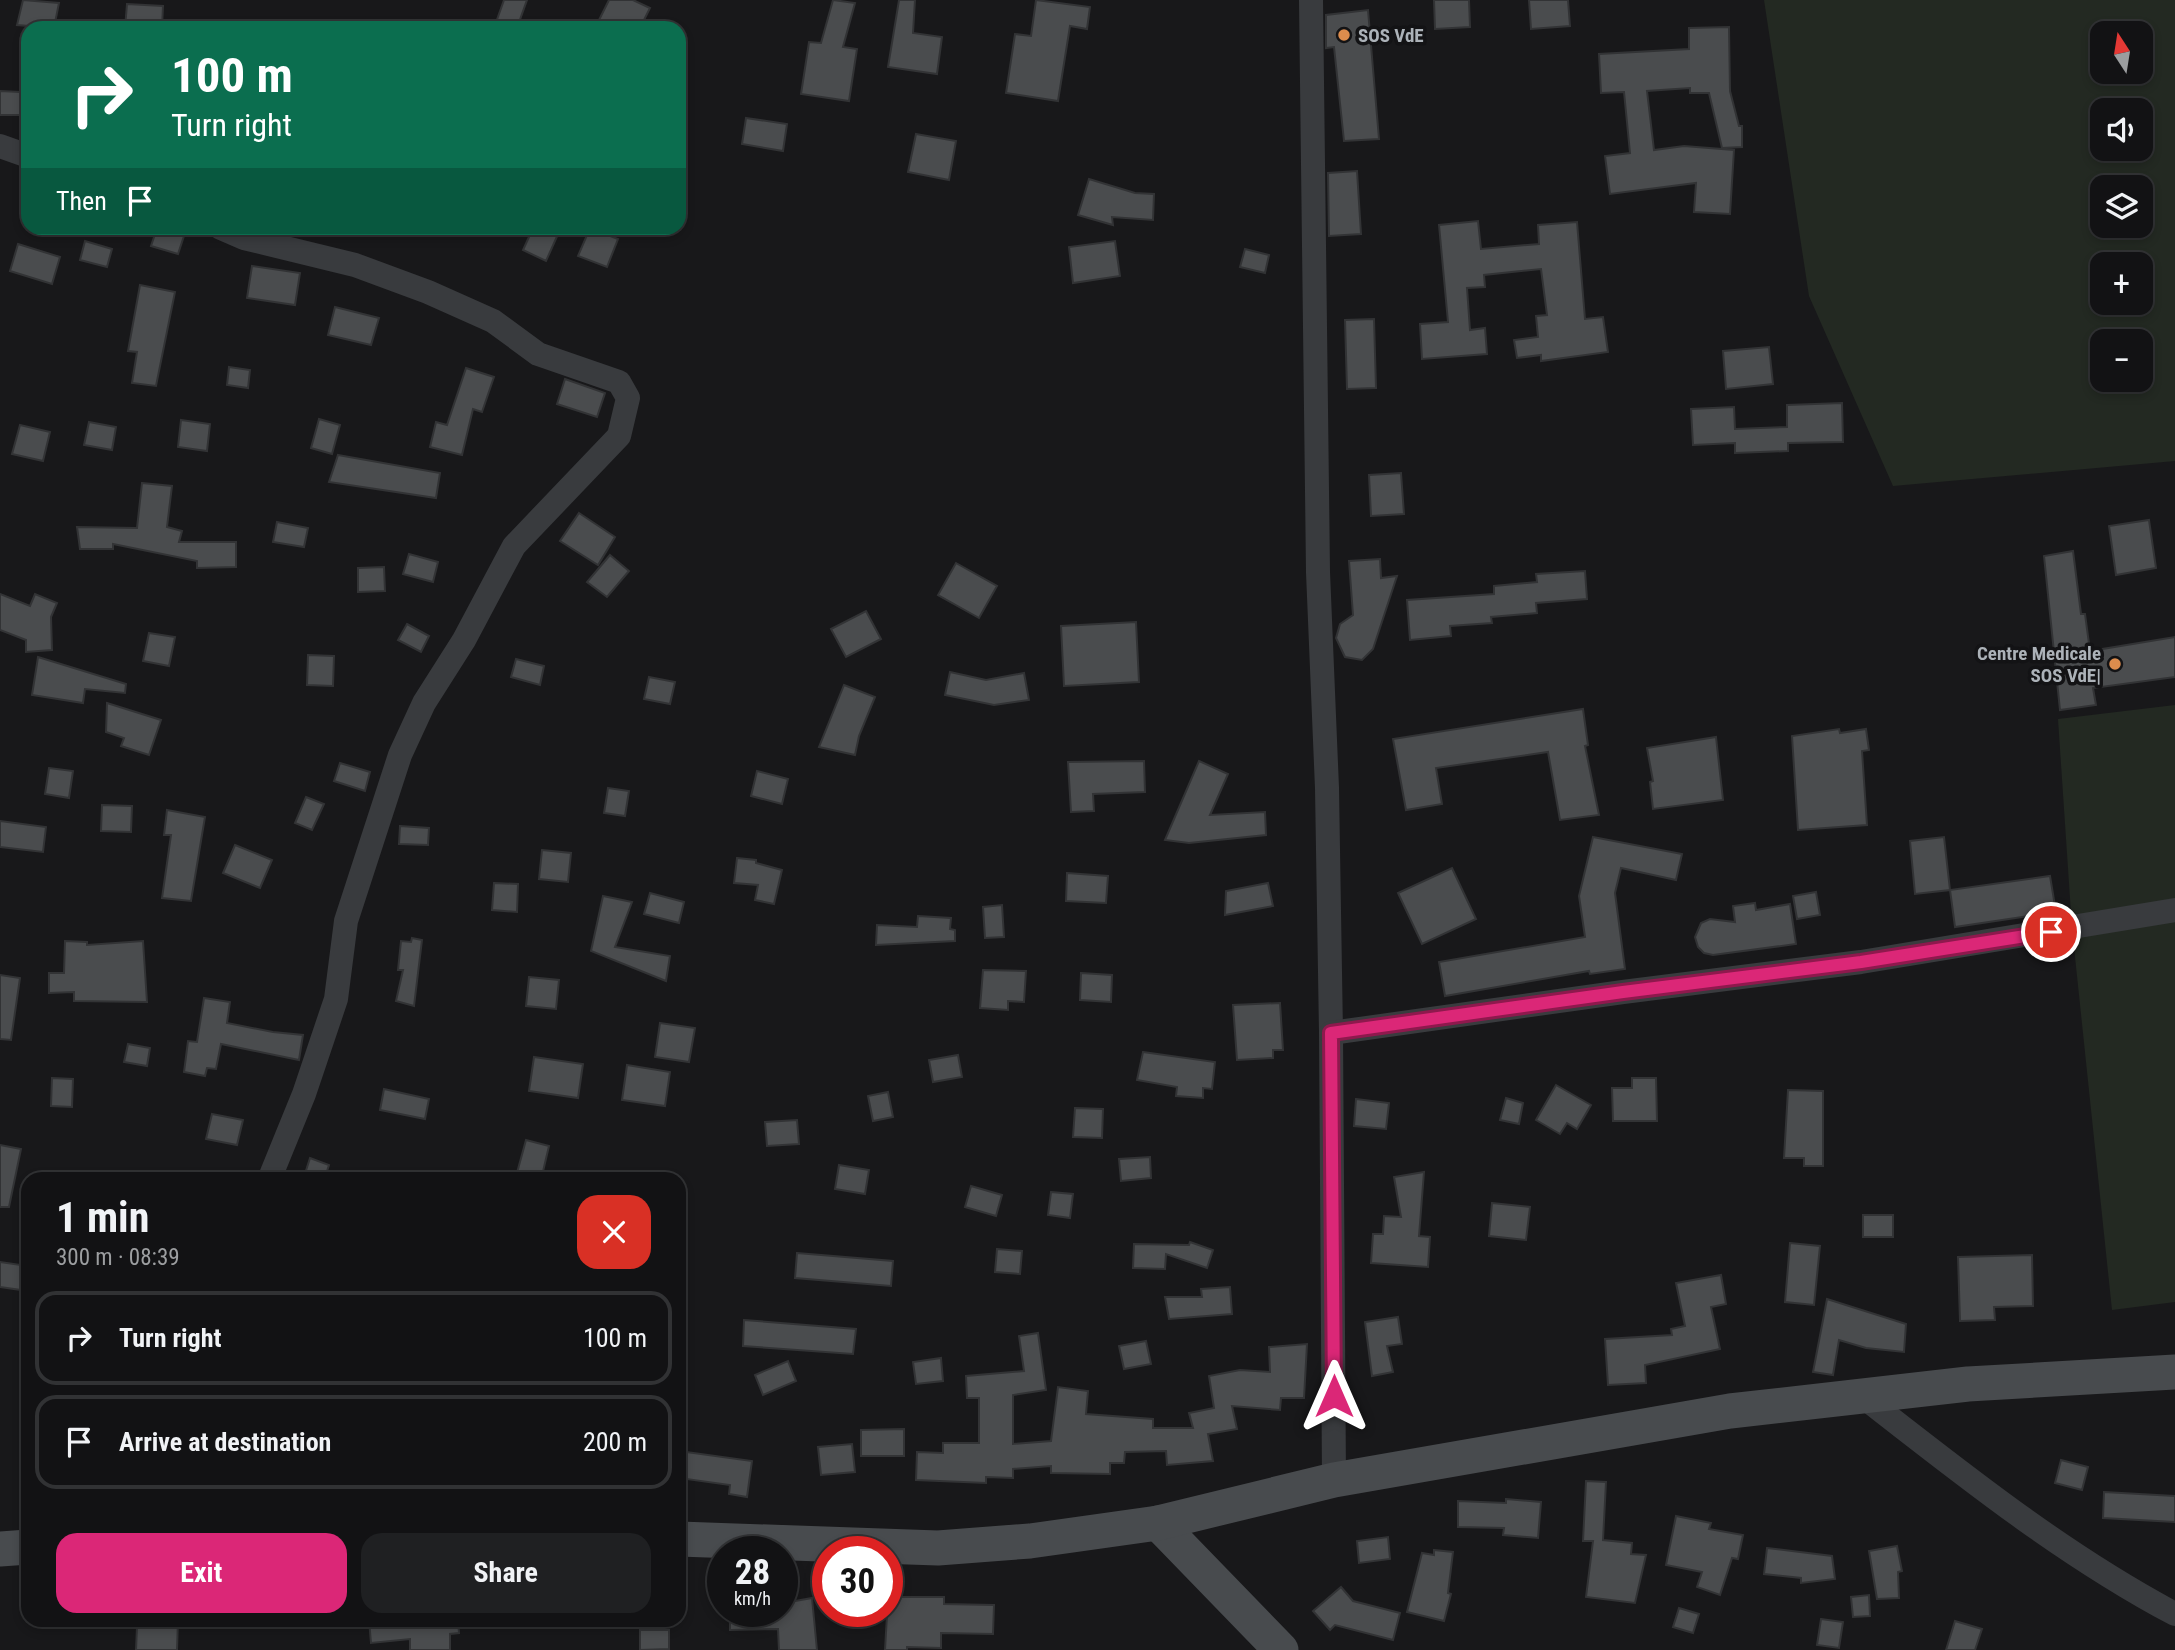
<!DOCTYPE html>
<html lang="en">
<head>
<meta charset="utf-8">
<style>
	body { margin:0; font-family:"Roboto Condensed",sans-serif; background:#1f2022; color:#f1f3f6; height:100vh; display:flex; flex-direction:column; font-size:26px; white-space:nowrap }
	* { box-sizing:border-box; margin:0 }
	p { font-size:23px; color:#9c9ea0 }
	.icon { flex:none; width:38px; height:38px; fill:none; stroke:currentColor; stroke-width:2; stroke-linecap:round; stroke-linejoin:round }
	.map { position:relative; flex:1; overflow:hidden }
	.side { position:absolute; left:21px; top:1172px; width:665px; height:455px; display:flex; flex-direction:column; background:#121214; border-radius:21px; box-shadow:0 4px 10px #0003,0 0 0 2px #313234 }
	.side>* { flex:none }
	.guide { position:absolute; left:21px; top:21px; width:665px; height:214px; border-radius:21px; box-shadow:0 4px 10px #0003,0 0 0 2px #313234; background:#0b6e4f; color:#fff; overflow:hidden }
	.needle { width:46px; rotate:348deg }
	.controls { position:absolute; left:2090px; top:21px; display:grid; gap:14px }
	.controls a { display:grid; place-items:center; width:63px; height:63px; border-radius:14px; background:#121214; box-shadow:0 4px 10px #0003,0 0 0 2px #313234; font-size:35px }
	.speed { position:absolute; left:707px; top:1536px; display:flex; gap:14px; font-size:35px; font-weight:700; text-align:center }
	.speed>* { display:grid; place-content:center; width:91px; height:91px; border-radius:50%; background:#121214; box-shadow:0 4px 10px #0003,0 0 0 2px #313234; line-height:1 }
	.speed small { font-size:18px; font-weight:400 }
	.speed .limit { border:10px solid #d22; background:#fff; color:#111 }
	.pin { position:absolute; display:grid; place-items:center; width:60px; height:60px; color:#fff; margin:-30px; border:4px solid #fff; border-radius:50%; box-shadow:0 2px 7px #0007 }
	.me { position:absolute; width:77px; margin:-38px; rotate:0deg; stroke-linejoin:round; filter:drop-shadow(0 0 5px #0008) }
	.turn { display:flex; align-items:center; gap:24px; height:147px; padding:0 35px; font-size:32px }
	.turn .icon { width:91px; height:91px; stroke-width:2.5 }
	.turn b { display:block; font-size:49px; line-height:60px }
	.then { display:flex; align-items:center; height:66px; padding:0 35px; background:#0003; gap:14px; font-size:26px }
	.round { display:grid; place-items:center; flex:none; width:74px; height:74px; border-radius:21px; background:#1f2022 }
	.summary { display:flex; align-items:center; justify-content:space-between; height:119px; padding:0 35px }
	h1 { font-size:42px; font-weight:700; line-height:52px }
	.action { display:flex; gap:14px; margin-top:auto; padding:14px 35px }
	.action a { flex:1; height:80px; border-radius:21px; background:#db2777; color:#fff; font-size:28px; font-weight:700; line-height:80px; text-align:center }
	.action a+a { background:#1f2022; color:#f1f3f6 }
	ul { padding:0; list-style:none }
	li { display:flex; align-items:center; gap:21px; height:94px; margin:0 14px 10px; padding:0 21px; border:4px solid #313234; border-radius:21px }
	li div { flex:1 }
	li b { display:block; font-size:26px }
	li em { font-style:normal }
	.map>svg:first-child { display:block }
	.green { fill:#232922; fill-rule:evenodd }
	.building { fill:#4a4c4e; stroke:#323335; stroke-width:2 }
	.lines { fill:none; stroke-linecap:round; stroke-linejoin:round }
	.street { stroke:#393b3e; stroke-width:24 }
	.secondary { stroke:#484b4e; stroke-width:35 }
	.route-casing { stroke:#8e194d; stroke-width:18 }
	.route { stroke:#db2777; stroke-width:12 }
	.poi-dot { fill:#dc8c4d; stroke:#131315; stroke-width:2.5 }
	.labels { text-anchor:middle; stroke-width:7; stroke-linejoin:round; paint-order:stroke }
	.poi-label { font-size:19px; font-weight:bold; fill:#acb2b8; stroke:#131315; text-anchor:start }
</style>
</head>
<body>
<div class="map">
<svg width="2175" height="1650" viewBox="0 0 2175 1650">
	<rect width="100%" height="100%" fill="#18181a"/>
	<g class="green">
		<path d="M1764,0h411v461l-282,25 -84,-190zM2102,33h38v39h-38zM2102,110h38v39h-38zM2102,187h38v39h-38zM2102,264h38v39h-38zM2102,341h38v39h-38z"/>
		<path d="M2175,705v597l-63,8 -40,-382 -14,-209z"/>
	</g>
	<g class="building">
		<path d="M23,0l36,3 -5,25 -37,-3z"/>
		<path d="M504,0h23l-10,28h-23z"/>
		<path d="M609,0h24l17,8 -10,20h-45z"/>
		<path d="M833,0l22,3 -12,44 14,2 -8,52 -48,-7 8,-52 12,1z"/>
		<path d="M899,0h16l-2,33 29,4 -5,37 -49,-7z"/>
		<path d="M1036,0l54,7 -3,22 -17,-3 -12,75 -52,-8 9,-59 16,2z"/>
		<path d="M1434,0h35l1,27 -35,2z"/>
		<path d="M1529,0h39l2,26 -39,3z"/>
		<path d="M127,4l36,2 -1,22h-37z"/>
		<path d="M1368,10l11,129 -35,2 -10,-94 -8,1v-33z"/>
		<path d="M1729,27l1,64 9,35h3v21l-20,1 -13,-55h-19v-5l-43,3 7,59 30,-4 50,4 -4,64 -36,-2 2,-29 -86,11 -5,-38 25,-3 -6,-61 -23,1 -2,-39 90,-5v-21z"/>
		<path d="M0,91l20,1v23h-20z"/>
		<path d="M746,118l41,6 -4,27 -41,-7z"/>
		<path d="M916,134l40,7 -7,39 -41,-8z"/>
		<path d="M1357,171l4,63 -32,2 -1,-63z"/>
		<path d="M1089,179l46,14 19,1 -1,26 -41,-3 1,8 -35,-10z"/>
		<path d="M1478,221l3,28 58,-5 -1,-19 39,-3 8,97 18,-2 5,35 -67,9v-6l-24,3 -3,-18 24,-3 -2,-21 11,-1 -6,-46 -57,6 1,12 -18,1 3,42 15,-2 2,26 -65,5 -2,-35 28,-2 -9,-97z"/>
		<path d="M157,228l27,8 -6,18 -27,-8z"/>
		<path d="M533,228h16l10,4 -13,29 -23,-11z"/>
		<path d="M590,228l28,11 -11,28 -29,-11z"/>
		<path d="M85,241l27,8 -5,18 -27,-7z"/>
		<path d="M1115,241l5,35 -47,7 -4,-36z"/>
		<path d="M18,244l42,13 -8,27 -42,-13z"/>
		<path d="M1245,249l24,6 -4,18 -25,-6z"/>
		<path d="M252,266l48,7 -5,32 -48,-7z"/>
		<path d="M140,285l35,7 -19,94 -24,-3 5,-31 -9,-1z"/>
		<path d="M335,307l44,11 -8,27 -43,-10z"/>
		<path d="M1374,319l2,69 -29,1 -2,-69z"/>
		<path d="M1769,347l4,37 -47,5 -3,-38z"/>
		<path d="M229,367l21,3 -2,18 -21,-3z"/>
		<path d="M466,368l28,9 -12,35 -9,-3 -11,46 -32,-8 6,-25 11,3z"/>
		<path d="M565,379l40,14 -8,24 -40,-13z"/>
		<path d="M1842,403l1,39 -55,1v8l-53,2v-10l-42,2 -2,-36 43,-2 1,22 52,-2v-22z"/>
		<path d="M319,419l21,6 -8,29 -21,-6z"/>
		<path d="M181,420l29,4 -3,27 -29,-4z"/>
		<path d="M89,422l27,5 -4,23 -28,-5z"/>
		<path d="M20,425l30,7 -7,29 -31,-7z"/>
		<path d="M338,455l102,18 -4,25 -107,-16z"/>
		<path d="M1401,473l3,41 -33,2 -2,-41z"/>
		<path d="M142,483l30,3 -5,41 15,4 -3,11h57v25l-39,1v-7l-84,-17v5h-33l-3,-22 60,1z"/>
		<path d="M579,513l36,24 -17,28 -38,-24z"/>
		<path d="M2149,520l7,48 -40,7 -7,-49z"/>
		<path d="M277,522l31,6 -4,19 -31,-5z"/>
		<path d="M2073,551l8,63h4l5,37 85,-14v40l-82,11 3,17 -36,5 -16,-154z"/>
		<path d="M409,554l29,8 -5,20 -30,-8z"/>
		<path d="M610,555l19,16 -22,26 -20,-15z"/>
		<path d="M1380,559l1,19 16,-2 -24,73 -11,11 -17,-3 -9,-19 4,-14 13,-9 -4,-54z"/>
		<path d="M956,563l41,23 -18,32 -41,-23z"/>
		<path d="M384,567l1,24 -27,1v-24z"/>
		<path d="M1585,571l2,28 -51,4 1,10 -46,4 1,6 -42,3 1,10 -41,4 -3,-40 87,-6v-8l43,-4 -1,-8z"/>
		<path d="M0,594l30,12 5,-12 22,9 -6,14 1,33 -26,2v-12l-26,-10z"/>
		<path d="M866,611l15,28 -35,18 -15,-28z"/>
		<path d="M1136,622l3,60 -75,4 -3,-60z"/>
		<path d="M407,624l22,12 -8,16 -23,-12z"/>
		<path d="M149,633l26,4 -6,29 -26,-5z"/>
		<path d="M308,655l26,1 -1,30 -26,-1z"/>
		<path d="M38,657l88,27 -1,9 -40,-4 -2,14 -51,-8z"/>
		<path d="M516,659l28,7 -4,19 -29,-8z"/>
		<path d="M950,672l36,8 38,-7 5,27 -35,5 -49,-10z"/>
		<path d="M649,677l26,5 -5,22 -26,-5z"/>
		<path d="M844,685l31,12 -16,39 -4,19 -36,-8z"/>
		<path d="M107,703l54,17 -12,35 -28,-9 3,-8 -18,-6z"/>
		<path d="M1583,709l5,36 -3,1 14,69 -39,5 -12,-68 -112,16 6,36 -36,6 -13,-71z"/>
		<path d="M1839,729l1,4 26,-4 3,21 -7,1 5,74 -69,5 -6,-94z"/>
		<path d="M1716,737l7,63 -70,9 -3,-27 3,-1 -6,-33z"/>
		<path d="M1144,761l1,31 -52,2 1,17 -23,1 -3,-50z"/>
		<path d="M1199,761l29,13 -18,41 55,-3 1,23 -77,8 -24,-3z"/>
		<path d="M340,763l30,9 -5,19 -31,-10z"/>
		<path d="M49,768l24,3 -4,27 -24,-4z"/>
		<path d="M757,771l31,8 -6,25 -31,-8z"/>
		<path d="M608,788l21,3 -4,25 -21,-3z"/>
		<path d="M306,797l18,7 -12,26 -17,-7z"/>
		<path d="M102,805l30,1 -1,26 -30,-1z"/>
		<path d="M167,810l38,7 -14,84 -29,-3 9,-63h-7z"/>
		<path d="M0,821l46,6 -3,25 -43,-5z"/>
		<path d="M400,826l29,2 -1,17 -29,-1z"/>
		<path d="M1593,837l89,17 -6,26 -55,-12 -6,25 10,76 -35,5 -1,-3 -144,25 -6,-34 146,-25 -6,-41z"/>
		<path d="M1944,837l6,53 -35,4 -5,-53z"/>
		<path d="M235,845l37,15 -12,28 -37,-15z"/>
		<path d="M542,850l29,3 -3,29 -29,-3z"/>
		<path d="M737,858l19,2v3l26,7 -8,34 -19,-4 3,-15 -24,-2z"/>
		<path d="M1452,868l24,51 -54,25 -24,-51z"/>
		<path d="M1067,873l41,3 -2,27 -40,-2z"/>
		<path d="M2050,876l6,36 -101,15 -5,-37z"/>
		<path d="M494,883l24,1 -1,28 -25,-2z"/>
		<path d="M1268,883l5,23 -48,9 1,-24z"/>
		<path d="M1816,892l4,23 -23,4 -4,-23z"/>
		<path d="M650,893l34,9 -5,21 -35,-9z"/>
		<path d="M603,896l29,6 -17,45 55,9 -4,25 -75,-30z"/>
		<path d="M1755,903l1,7 34,-6 6,40 -83,11 -9,-2 -6,-6 -3,-10 6,-14 9,-4 25,3 -2,-16z"/>
		<path d="M1002,905l2,32 -19,1 -2,-31z"/>
		<path d="M918,916l33,2 -1,11 5,1v11l-79,4 1,-20 40,2z"/>
		<path d="M412,938l10,2 -8,66 -18,-5 7,-31h-5l3,-29 10,1z"/>
		<path d="M65,941l22,1v3l56,-4 4,61 -73,-1v-9l-25,1v-20h15z"/>
		<path d="M983,970l43,1 -2,31 -16,-1v9l-28,-2z"/>
		<path d="M1081,973l31,2 -1,27 -31,-2z"/>
		<path d="M0,975l20,3 -9,62 -11,-1z"/>
		<path d="M529,977l30,3 -3,29 -30,-3z"/>
		<path d="M204,998l26,4 -3,21 46,9 30,3 -4,25 -78,-16 -5,25 -9,-1 -2,8 -21,-4 4,-31 9,1z"/>
		<path d="M1280,1003l3,47h-10v8l-36,2 -4,-55z"/>
		<path d="M660,1023l35,5 -6,34 -34,-5z"/>
		<path d="M128,1044l22,4 -3,18 -23,-4z"/>
		<path d="M1143,1052l72,10 -3,27 -9,-1v10l-27,-2 1,-9 -40,-7z"/>
		<path d="M958,1055l4,22 -29,5 -4,-22z"/>
		<path d="M534,1057l49,7 -5,34 -49,-7z"/>
		<path d="M627,1065l43,7 -5,34 -43,-6z"/>
		<path d="M52,1078l21,1 -1,28 -21,-1z"/>
		<path d="M1632,1078h24l1,43h-44l-1,-33h20z"/>
		<path d="M1556,1085l35,20 -14,24 -10,-6 -7,11 -24,-14z"/>
		<path d="M384,1089l45,10 -4,20 -45,-9z"/>
		<path d="M1788,1090l35,1v75h-19v-8h-20z"/>
		<path d="M888,1092l5,25 -20,4 -5,-25z"/>
		<path d="M1506,1098l17,5 -4,21 -19,-4z"/>
		<path d="M1356,1099l33,4 -3,26 -32,-3z"/>
		<path d="M1075,1108l28,1 -1,29 -29,-1z"/>
		<path d="M212,1114l31,6 -6,25 -31,-6z"/>
		<path d="M797,1120l2,24 -32,2 -2,-24z"/>
		<path d="M526,1140l23,6 -8,34h-26z"/>
		<path d="M0,1145l21,4 -12,58h-9z"/>
		<path d="M1150,1157l1,21 -30,3 -2,-22z"/>
		<path d="M310,1158l19,7 -5,15h-21z"/>
		<path d="M839,1165l30,5 -4,24 -30,-5z"/>
		<path d="M1424,1172l-5,64 11,1 -2,30 -57,-4 2,-29h10l1,-18 17,1 -7,-40z"/>
		<path d="M971,1186l31,9 -6,21 -31,-9z"/>
		<path d="M1051,1192l22,2 -3,24 -22,-3z"/>
		<path d="M1492,1203l38,4 -4,33 -37,-4z"/>
		<rect x="1863" y="1215" width="30" height="22"/>
		<path d="M1190,1242l23,8 -6,18 -41,-14 -1,15 -32,-1 1,-24 55,1z"/>
		<path d="M1790,1243l30,3 -6,59 -29,-3z"/>
		<path d="M997,1249l25,2 -2,23 -25,-2z"/>
		<path d="M797,1253l96,8 -2,25 -96,-8z"/>
		<path d="M2032,1255l1,51 -39,1 1,13 -35,1 -2,-64z"/>
		<path d="M0,1262l28,4v25l-28,-4z"/>
		<path d="M1721,1275l5,29 -15,3 9,42 -75,16 1,18 -38,2 -3,-46 67,-4 -1,-6 14,-3 -9,-43z"/>
		<path d="M1230,1287l2,27 -63,5 -4,-22h37l-1,-8z"/>
		<path d="M1827,1299l79,25 -2,28 -38,-4 -27,-8 -6,35 -20,-3z"/>
		<path d="M1398,1317l4,27 -15,2 6,26 -21,4 -7,-54z"/>
		<path d="M744,1320l112,9 -3,25 -110,-8z"/>
		<path d="M1038,1333l8,57 -33,5v49l38,-3 7,-54 30,4 -2,23 67,5v9h40l-4,-15 25,-5 -5,-32 31,-6 30,2 -1,-25 38,-3 -3,54h-23l-1,12 -48,-4 5,23 -29,5 5,27 -46,4 -1,-14 -41,1 -1,11h-14v11l-59,-1v-7l-38,3v9l-27,-1v6l-70,-3 1,-28 26,1v-10h36v-45h-12l-1,-22 58,-5 -5,-35z"/>
		<path d="M1146,1341l5,23 -27,5 -5,-23z"/>
		<path d="M941,1358l2,23 -27,3 -3,-22z"/>
		<path d="M788,1361l8,20 -33,14 -8,-20z"/>
		<path d="M904,1429v27h-43v-26z"/>
		<path d="M852,1444l3,28 -34,3 -3,-28z"/>
		<path d="M679,1451l73,10 -5,36 -18,-3 1,-9 -51,-7z"/>
		<path d="M2061,1460l27,7 -6,23 -27,-7z"/>
		<path d="M1586,1481l20,1 -3,58 29,3 -1,11 15,1 -11,48 -49,-6 7,-56h-10z"/>
		<path d="M2104,1492l71,4v26l-72,-4z"/>
		<path d="M1506,1499l35,3 -3,36 -35,-3 1,-7 -46,-1v-26l48,2z"/>
		<path d="M1676,1516l35,7 -2,6 34,6 -5,24 -6,-1 -12,37 -23,-8 5,-15 -36,-7z"/>
		<path d="M1388,1537l2,22 -31,4 -2,-22z"/>
		<path d="M1897,1546l5,25 -4,1 1,26 -22,1 -8,-48z"/>
		<path d="M1767,1548l65,8 3,23 -34,4v-5l-37,-4z"/>
		<path d="M1434,1550l19,2 -5,41 3,1 -7,27 -37,-9 15,-59 12,2z"/>
		<path d="M1341,1587l12,14 47,12 -7,27 -58,-15 -5,5 -17,-19z"/>
		<path d="M1869,1595l1,21 -17,1 -2,-20z"/>
		<path d="M888,1597h56v7l50,1 -1,29 -52,-1v15l-34,-1v3h-22z"/>
		<path d="M812,1598l5,52h-38l-1,-21 -48,1v-18h55l-1,-9z"/>
		<path d="M1679,1608l20,6 -6,19 -20,-6z"/>
		<path d="M1821,1619l22,3 -4,26 -22,-3z"/>
		<path d="M142,1620h36l-1,30h-41l1,-23h5z"/>
		<path d="M369,1620h89l1,13 -9,1v16h-40v-11l-39,4z"/>
		<path d="M1955,1621l27,8 -7,21h-29z"/>
		<path d="M640,1630h29v19l-29,1z"/>
	</g>
	<g class="lines">
		<g class="street">
			<path d="M1311,0l7,572 9,216 4,245 3,447"/>
			<path d="M0,146l28,10"/>
			<path d="M221,228l23,10 111,27 73,27 65,29 45,33 81,28 9,16 -9,38 -105,110 -50,94 -40,63 -24,52 -54,166 -10,78 -32,95 -35,86"/>
			<path d="M1331,1033l292,-41 238,-30 314,-52"/>
			<path d="M1861,1395c100,78 201,159 314,219"/>
		</g>
		<g class="secondary">
			<path d="M1158,1523l123,127"/>
			<path d="M679,1539l259,9 92,-7 128,-18 176,-43 396,-69 238,-27 207,-12"/>
			<path d="M0,1549l28,-2"/>
		</g>
	</g>
	<g class="lines">
		<g class="route-casing">
			<path id="route" d="M1334,1396l-3,-363 292,-41 238,-30 190,-30"/>
		</g>
		<use href="#route" class="route"/>
	</g>
	<g class="poi-dot">
		<circle cx="1344" cy="35" r="7"/>
		<circle cx="2115" cy="664" r="7"/>
	</g>
	<g class="labels">
		<g class="poi-label">
			<text x="1358" y="42">SOS VdE</text>
			<text x="2101" y="660" text-anchor="end">Centre Medicale<tspan x="2101" dy="22">SOS VdE|</tspan></text>
		</g>
	</g>
</svg>
<div class="controls">
<a><svg class="needle" viewBox="-14 -14 28 28"><path d="M0-13l5 13h-10z" fill="#e53935"/><path d="M0 13l5-13h-10z" fill="#9c9ea0"/></svg></a>
<a><svg class="icon" aria-label="sound" viewBox="0 0 24 24"><path d="M4 9h4l5-4v14l-5-4H4zM17 9q2 3 0 6"/></svg></a>
<a><svg class="icon" aria-label="layers" viewBox="0 0 24 24"><path d="M12 4l9 5-9 5-9-5zM3 14l9 5 9-5"/></svg></a>
<a>+</a>
<a>−</a>
</div>
<div class="speed"><div>28<small>km/h</small></div><div class="limit">30</div></div>
<div class="pin" style="left:2051px;top:932px;background:#d93025"><svg class="icon" aria-label="arrive" viewBox="0 0 24 24"><path d="M6 21V4h12l-3 4 3 4H6"/></svg></div>
<svg class="me" style="left:1334px;top:1396px" viewBox="-20 -20 40 40"><path d="M0-17L14 15 0 8-14 15z" fill="#db2777" stroke="#fff" stroke-width="4"/></svg>
<div class="guide">
<div class="turn"><svg class="icon" aria-label="right" viewBox="0 0 24 24"><path d="M7 20v-9h11M14 6l5 5-5 5"/></svg><div><b>100 m</b>Turn right</div></div>
<div class="then">Then<svg class="icon" aria-label="arrive" viewBox="0 0 24 24"><path d="M6 21V4h12l-3 4 3 4H6"/></svg></div>
</div>
<section class="side">
<div class="summary"><div><h1>1 min</h1><p>300 m · 08:39</p></div><a class="round" style="background:#d93025;color:#fff"><svg class="icon" aria-label="close" viewBox="0 0 24 24"><path d="M6 6l12 12M18 6L6 18"/></svg></a></div>
<ul>
<li><svg class="icon" aria-label="right" viewBox="0 0 24 24"><path d="M7 20v-9h11M14 6l5 5-5 5"/></svg><div><b>Turn right</b></div><em>100 m</em></li>
<li><svg class="icon" aria-label="arrive" viewBox="0 0 24 24"><path d="M6 21V4h12l-3 4 3 4H6"/></svg><div><b>Arrive at destination</b></div><em>200 m</em></li>
</ul>
<div class="action"><a>Exit</a><a>Share</a></div>
</section>
</div>
</body>
</html>
